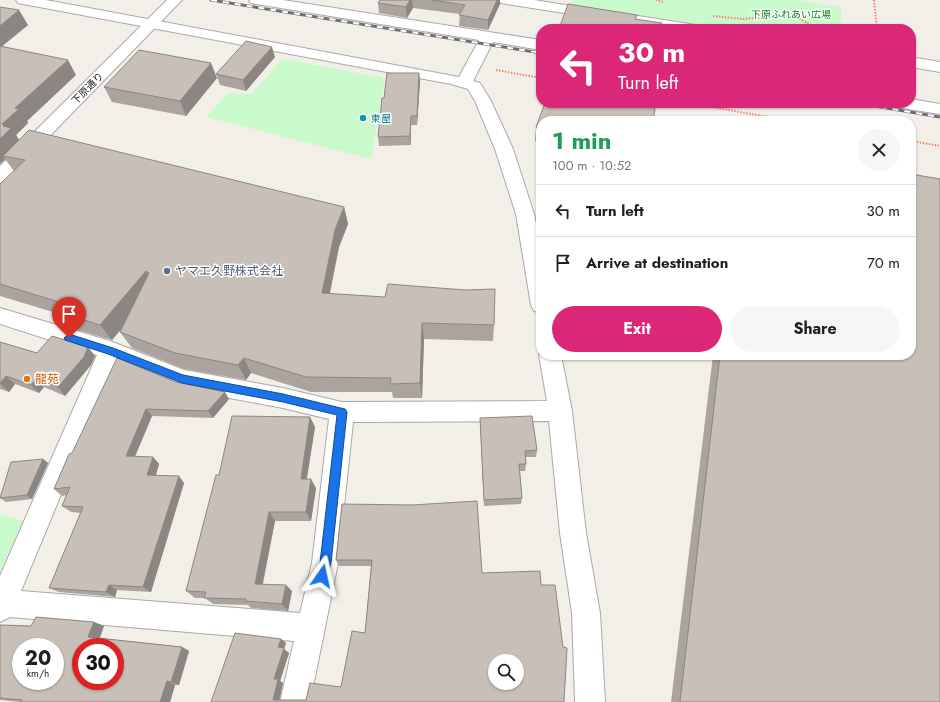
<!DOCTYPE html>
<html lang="en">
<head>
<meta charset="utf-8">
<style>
	body { margin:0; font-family:Jost,"Noto Sans JP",sans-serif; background:#f6f6f6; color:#202124; height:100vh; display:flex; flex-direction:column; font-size:15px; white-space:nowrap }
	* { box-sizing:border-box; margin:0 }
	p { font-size:13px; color:#757577 }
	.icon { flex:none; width:22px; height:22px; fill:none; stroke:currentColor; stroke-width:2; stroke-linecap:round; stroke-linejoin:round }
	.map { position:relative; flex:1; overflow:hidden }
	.sheet { position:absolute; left:536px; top:116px; width:380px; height:244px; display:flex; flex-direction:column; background:#fff; border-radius:16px; box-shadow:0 1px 3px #0004 }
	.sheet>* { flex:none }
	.guide { position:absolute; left:536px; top:24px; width:380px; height:84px; border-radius:16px; box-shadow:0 1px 3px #0004; background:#db2777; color:#fff; overflow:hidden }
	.controls { position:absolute; left:488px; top:654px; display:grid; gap:8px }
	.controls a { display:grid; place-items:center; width:36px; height:36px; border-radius:50%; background:#fff; box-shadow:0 1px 3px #0004; font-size:20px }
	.speed { position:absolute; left:12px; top:638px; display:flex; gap:8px; font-size:20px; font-weight:700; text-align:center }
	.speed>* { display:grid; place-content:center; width:52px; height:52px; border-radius:50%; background:#fff; box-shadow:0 1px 3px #0004; line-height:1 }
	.speed small { font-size:10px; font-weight:400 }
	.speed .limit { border:6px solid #d22; background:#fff; color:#111 }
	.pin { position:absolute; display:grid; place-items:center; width:34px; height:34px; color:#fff; margin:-41px -17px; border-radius:50% 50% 50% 0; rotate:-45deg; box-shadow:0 0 4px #0007 }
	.pin .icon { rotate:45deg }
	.me { position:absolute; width:44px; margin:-22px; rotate:11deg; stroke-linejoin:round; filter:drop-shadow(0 0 3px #0008) }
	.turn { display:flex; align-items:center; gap:14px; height:84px; padding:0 16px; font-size:18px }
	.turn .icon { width:52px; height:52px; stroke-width:2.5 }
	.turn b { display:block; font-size:28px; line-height:34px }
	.round { display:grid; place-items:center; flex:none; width:42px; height:42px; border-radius:21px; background:#f6f6f6 }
	.head { display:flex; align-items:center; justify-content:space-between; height:68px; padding:0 16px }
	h1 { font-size:24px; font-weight:700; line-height:30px; color:#1e9e55 }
	.cta { display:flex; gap:8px; margin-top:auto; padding:8px 16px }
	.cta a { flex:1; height:46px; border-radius:24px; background:#db2777; color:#fff; font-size:16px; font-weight:700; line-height:46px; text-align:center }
	.cta a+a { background:#f6f6f6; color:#202124 }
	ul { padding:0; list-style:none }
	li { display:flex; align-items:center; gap:12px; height:52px; padding:0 16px; border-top:1px solid #e0e0e0 }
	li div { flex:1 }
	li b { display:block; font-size:15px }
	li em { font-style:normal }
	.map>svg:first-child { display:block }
	.park { fill:#c8facc }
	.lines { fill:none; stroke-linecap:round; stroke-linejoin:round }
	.minor-casing { stroke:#a9a9a9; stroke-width:2 }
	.tertiary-casing { stroke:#a9a9a9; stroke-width:2 }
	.path { stroke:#fa8072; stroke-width:2; stroke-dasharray:1.5 1.5; stroke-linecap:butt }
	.minor { fill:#fff; fill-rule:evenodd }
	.tertiary { fill:#fff; fill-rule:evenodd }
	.rail-casing { stroke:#707070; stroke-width:3 }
	.rail { stroke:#fff; stroke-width:2; stroke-dasharray:6; stroke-linecap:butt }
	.wall { fill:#aba49e }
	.shaded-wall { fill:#8b8681 }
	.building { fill:#c7bfb8; stroke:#8b8681; fill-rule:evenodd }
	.route { fill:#1a73e8; stroke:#114b97 }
	.culture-dot { fill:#0f9aa8; stroke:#fff; stroke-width:1.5 }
	.service-dot { fill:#5c6f8a; stroke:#fff; stroke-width:1.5 }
	.food-dot { fill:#e8710a; stroke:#fff; stroke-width:1.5 }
	.labels { text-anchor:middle; stroke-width:3; stroke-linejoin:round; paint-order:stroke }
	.far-park-label { font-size:10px; fill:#0c8416; stroke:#fff }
	.far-street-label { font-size:10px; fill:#222; stroke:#fff }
	.far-culture-label { font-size:10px; fill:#0d838f; stroke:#fff; text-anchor:start }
	.service-label { font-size:12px; fill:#4e5e75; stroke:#fff; text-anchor:start }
	.food-label { font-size:12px; fill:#c56008; stroke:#fff; text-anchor:start }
</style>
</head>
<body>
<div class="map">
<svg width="940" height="702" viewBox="0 0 940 702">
	<rect width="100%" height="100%" fill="#f2efe9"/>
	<g class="park">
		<path d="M573,0h226l42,7 1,22h-109l-161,-24z"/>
		<path d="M283,59l102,19 -14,81 -165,-42 22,-24 23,1z"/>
		<path d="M0,514l23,7 -23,50z"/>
	</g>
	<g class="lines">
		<g class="minor-casing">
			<g id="minor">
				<path d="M16,0h30l413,77 20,-37 -223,-36 -5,-1 -2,-3h34l258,40v10l-48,-8 -20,39 7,2 11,18 22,48 21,65 7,35v64l-7,-2 -3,-6 -15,-91 -21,-65 -20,-48 -7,-12 -17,-5 -428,-80 -5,-1z"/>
				<path d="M499,0h35l62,10 5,1 2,3 -2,3 -5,1 -90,-14 -5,-1z"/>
				<path d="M632,15l64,10 5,1 2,3h-36l-40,-7 -2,-3 2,-3z"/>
				<path d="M911,57l29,5v10l-29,-5z"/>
				<path d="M911,99l29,5v10l-39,-6 -6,-1 -2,-4h18z"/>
				<path d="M0,308l110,33 74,29 99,18 59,14 205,-1 -8,-46 2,-4v4h20l11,56 14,122 14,80 5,89h-30l-3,-89 -12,-80 -11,-112 -196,1 -15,141 -28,139h-30l14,-61 -284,-24 -10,5v-46l97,-221 -97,-31zM116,362l66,27 101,19 46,11 -17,144 -12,50 -279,-22z"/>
			</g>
		</g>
		<g class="tertiary-casing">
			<path id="tertiary" d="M167,0h15l-176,181 -6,2v-17z"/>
		</g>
		<g class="path">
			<path d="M656,0l7,2"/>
			<path d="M874,0l3,29"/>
			<path d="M713,16l31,3 30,-3 25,2 18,11"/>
			<path d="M496,70l45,8"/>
			<path d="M687,103l105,18"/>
			<path d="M911,141l29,5"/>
		</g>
		<use href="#minor" class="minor"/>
		<use href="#tertiary" class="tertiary"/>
		<g class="rail-casing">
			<g id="rail">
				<path d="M211,0l330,53"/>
				<path d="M857,103l83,14"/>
			</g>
		</g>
		<use href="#rail" class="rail"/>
	</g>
	<g class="wall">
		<path d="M380,0h120v4l-12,26 -29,-4 1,-12 -47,-6 -6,10 -28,-5 -1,-10z"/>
		<path d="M0,7l28,18 -26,21 74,29 -49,46 1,2 -12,12 3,5 325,67 4,17 -9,23 -9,47 164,31 -1,16 -69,-2 -2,59h-29l-1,-6h-81l-60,-19 -5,7 -62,-11 -52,-21 -12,-16 3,-5 -11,13 -38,-11 -11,-14 -63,-19v-112l14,-13 -9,-12 -5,5z"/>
		<path d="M637,15l-1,4 25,10h-102l1,-3z"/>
		<path d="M275,57l-29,34 -26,-6 -4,-11z"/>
		<path d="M419,73l1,9 -3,43h-6v20l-32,1 -1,-9 6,-39z"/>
		<path d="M217,78l-31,38 -74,-14 -8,-15z"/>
		<path d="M541,121v21l-6,-1 1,-14z"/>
		<path d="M0,342l37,11 58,3 -4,9 -26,31 -21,-9 -5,6 -24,-9 -6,8 -9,-3z"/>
		<path d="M713,355h198l29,347h-269z"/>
		<path d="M176,382l53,17 -16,19 -61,-2 -17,41h18l6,7 -3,11 28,8 -33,109 -34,-2 -2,7 -56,-5 -10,-4 32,-75 -10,-1 -9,-6 5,-11 -5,1 -8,-7 18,-36z"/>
		<path d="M310,417l5,10 -8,52 9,9 -5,33h-36l-12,63 29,7 -4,20 -37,-3 -3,-3 -35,-1 -8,-6h-10l-9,-7 33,-116z"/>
		<path d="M480,418l57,32 -1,7h-10v7l-1,7h-5l2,27 -1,6 -37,2 -4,-81z"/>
		<path d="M43,459l5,4 -16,36 -26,3 -6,-4z"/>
		<path d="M342,504l140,69 59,12 23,117h-353l70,-63 5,4 -2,6 5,4 -9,28 3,2 -4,17h27l35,-13 24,-54 6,-67h-32l-3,-6z"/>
		<path d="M94,622l10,4 -4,12 82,9 7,4 -10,34h-4l-5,17h-150l-20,-2v-75l31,1z"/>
	</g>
	<g class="shaded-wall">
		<path d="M410,0h2l1,8 -6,10 -1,-11z"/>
		<path d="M497,0h3v4l-12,26v-10z"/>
		<path d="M19,10l9,15 -28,23v-22z"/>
		<path d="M272,47l3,10 -29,34 -3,-11z"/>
		<path d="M68,60l8,15 -49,46 1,2 -12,12 5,8 -18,13 2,3 -5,5v-25l2,-15 13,-16z"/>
		<path d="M211,63l6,15 -31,38 -6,-15z"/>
		<path d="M419,73l1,9 -3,43v-9z"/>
		<path d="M411,116v29l-1,-9z"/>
		<path d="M344,207l4,17 -9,23 -13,62 -4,-16 13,-63z"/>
		<path d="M146,271l10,16 -44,53 -12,-15z"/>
		<path d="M422,323l2,16 -2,59 -2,-15z"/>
		<path d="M88,347l7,9 -4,9 -26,31 -7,-9z"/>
		<path d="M244,358l7,15 -5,7 -8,-15z"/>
		<path d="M6,376l9,8 -6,8 -9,-8v-1z"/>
		<path d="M36,379l8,8 -5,6 -8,-8z"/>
		<path d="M225,392l4,7 -16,19 -5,-7z"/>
		<path d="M146,409l6,7 -20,47 -6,-7z"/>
		<path d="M310,417l5,10 -10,61 -4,-9z"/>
		<path d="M153,457l6,7 -5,17 -7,-6z"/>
		<path d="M43,459l5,4 -16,36 -5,-4z"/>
		<path d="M179,476l5,7 -33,109 -8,-5z"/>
		<path d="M311,479l5,9 -5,33 -5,-9z"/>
		<path d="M269,512l6,9 -14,70 -6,-7z"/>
		<path d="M109,585l8,5 -2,7 -9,-5z"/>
		<path d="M286,585l6,6 -4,20 -6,-7z"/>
		<path d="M94,622l10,4 -6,16 -10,-5z"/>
		<path d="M281,639l5,4 -2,6 5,4 -9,28 3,2 -4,19 -6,-2 1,-21 4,-32z"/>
		<path d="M182,647l7,4 -10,34 -8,-3z"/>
		<path d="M167,681l8,4 -5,17h-10z"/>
	</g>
	<g class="building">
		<path d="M380,0h30l-4,7 -28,-4z"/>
		<path d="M432,0h65l-9,20 -29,-5 6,-10z"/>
		<path d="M568,4l69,11 -2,4 27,4 -2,6h-84l-16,-3z"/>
		<path d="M0,7l19,3 -19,16z"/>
		<path d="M246,41l26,6 -29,33 -27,-6z"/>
		<path d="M0,46l68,14 -53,48 4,1 -17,15 2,1 -1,1 8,2 -11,11z"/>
		<path d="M139,50l72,13 -31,38 -76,-14z"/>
		<path d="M387,73h32l-2,43h-6l-1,20 -32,1 4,-39h2z"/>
		<path d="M545,103h111l-3,18h-112v7l-5,-1z"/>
		<path d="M29,130l315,77 -9,23 -13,63 63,4 3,-13 77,6 30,-1 -1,36 -72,-2 -2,60 -30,1 1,-6 -85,-1 -62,-19 -6,7 -63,-12 -55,-21 29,-59 -3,-2 -46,54 -39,-12 8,-8 -69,-21v-100l25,-24 -22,-4z"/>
		<path d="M911,174l29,5v523h-260l40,-347h191z"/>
		<path d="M52,336l36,11 -4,10 -26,30 -22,-8 -5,6 -25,-9 -6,7v-41l37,11z"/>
		<path d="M117,358l59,24 49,10 -17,19 -62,-2 -20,47 27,1 -6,18 32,1 -36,111 -34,-2 -3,7 -57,-4 34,-81 -21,-1 8,-19 -16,2 15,-35 3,-1z"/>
		<path d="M232,416l78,1 -9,62h10l-5,33h-37l-14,72 31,1 -4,19 -37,-3 1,-2 -42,-1 2,-6 -20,-1 30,-116h3z"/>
		<path d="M532,416l5,34 -12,1 1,13h-7l3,34 -38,2 -4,-82z"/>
		<path d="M43,459l-16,36 -27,3 11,-36z"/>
		<path d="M477,501l5,72 58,-2 1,14h14l8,62 4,1 -3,54h-353l24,-69 46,6 -3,8 6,1 -10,31h4l-5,21h33l4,-17 31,4 11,-56 13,2 7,-73h-36l6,-56 70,1zM495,661h22v22h-22z"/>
		<path d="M36,617l58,5 -6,15 94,10 -11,35 -4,-1 -7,21h-139l1,-2 -22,-2v-73l31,1zM21,647h34v34h-34zM81,647h34v34h-34z"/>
	</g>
	<path class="route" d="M69,334l44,14 70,27 100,19 62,15 2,3 -16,151 -5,17 -4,2 -4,-2 -1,-4 3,-13 17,-148 -54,-13 -101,-19 -74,-29 -43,-14 -1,-2z"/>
	<circle class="culture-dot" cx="363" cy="118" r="4"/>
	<circle class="service-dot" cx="167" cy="271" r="4"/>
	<circle class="food-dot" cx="27" cy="379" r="4"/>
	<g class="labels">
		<g class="far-park-label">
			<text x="791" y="18">下原ふれあい広場</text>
		</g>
		<g class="far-street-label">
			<text transform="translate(87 88) rotate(-45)" y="4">下原通り</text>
		</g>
		<g class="far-culture-label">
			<text x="371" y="122">東屋</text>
		</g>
		<g class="service-label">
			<text x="175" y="275">ヤマエ久野株式会社</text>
		</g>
		<g class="food-label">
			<text x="35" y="383">龍苑</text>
		</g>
	</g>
</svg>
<div class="controls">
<a><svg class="icon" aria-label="search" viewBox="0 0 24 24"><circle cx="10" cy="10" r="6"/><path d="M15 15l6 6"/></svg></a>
</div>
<div class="speed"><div>20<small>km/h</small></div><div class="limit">30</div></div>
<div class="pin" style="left:69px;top:338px;background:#d93025"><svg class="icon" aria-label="arrive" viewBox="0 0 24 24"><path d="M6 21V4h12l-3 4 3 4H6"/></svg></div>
<svg class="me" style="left:322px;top:576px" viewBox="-20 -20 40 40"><path d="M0-17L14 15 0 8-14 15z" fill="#1a73e8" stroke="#fff" stroke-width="4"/></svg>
<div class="guide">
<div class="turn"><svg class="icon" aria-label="left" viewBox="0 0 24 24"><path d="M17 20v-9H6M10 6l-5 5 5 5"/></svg><div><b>30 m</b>Turn left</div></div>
</div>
<section class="sheet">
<div class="head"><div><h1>1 min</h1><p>100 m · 10:52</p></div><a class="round"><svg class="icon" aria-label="close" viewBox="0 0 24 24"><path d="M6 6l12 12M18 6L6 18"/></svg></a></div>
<ul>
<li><svg class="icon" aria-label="left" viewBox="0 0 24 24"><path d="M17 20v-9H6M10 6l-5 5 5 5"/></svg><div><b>Turn left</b></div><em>30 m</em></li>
<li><svg class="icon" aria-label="arrive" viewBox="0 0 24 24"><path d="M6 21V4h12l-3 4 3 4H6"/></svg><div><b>Arrive at destination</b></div><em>70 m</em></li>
</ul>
<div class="cta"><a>Exit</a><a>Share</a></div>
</section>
</div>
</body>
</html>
